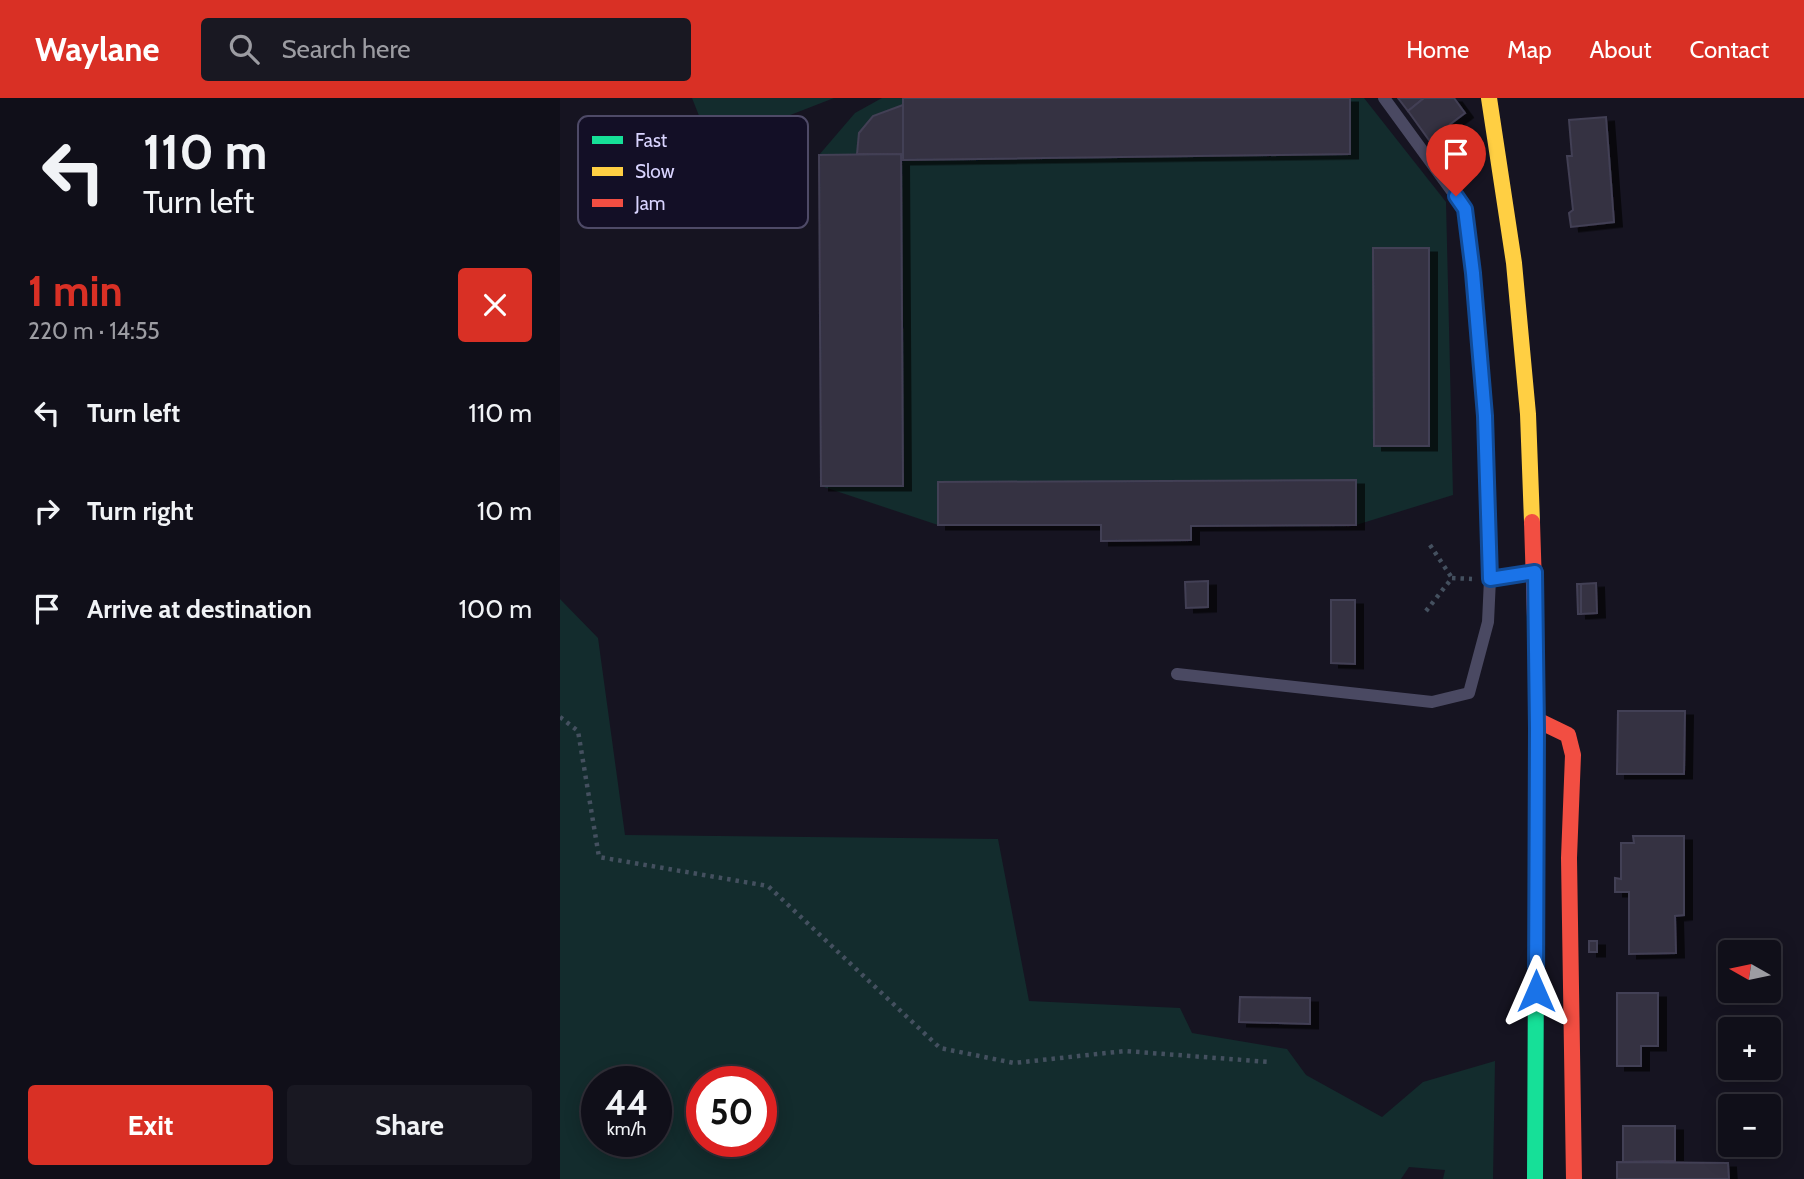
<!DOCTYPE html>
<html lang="en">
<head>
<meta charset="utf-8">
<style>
	body { margin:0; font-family:Cabin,sans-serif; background:#191822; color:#f1f3f6; height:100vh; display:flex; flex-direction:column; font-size:26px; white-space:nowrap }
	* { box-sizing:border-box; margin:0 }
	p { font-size:23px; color:#9c9ca2 }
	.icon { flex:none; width:38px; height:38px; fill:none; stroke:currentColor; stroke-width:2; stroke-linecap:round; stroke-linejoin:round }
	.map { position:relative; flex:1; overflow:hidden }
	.sheet { display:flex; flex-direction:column; background:#100f19; width:560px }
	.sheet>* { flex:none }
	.banner { background:#100f19; color:#f1f3f6; overflow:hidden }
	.needle { width:46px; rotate:279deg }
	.buttons { position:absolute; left:1158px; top:842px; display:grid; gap:14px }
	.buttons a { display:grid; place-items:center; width:63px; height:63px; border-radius:7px; background:#100f19; box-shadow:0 4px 18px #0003,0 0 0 2px #302f38; font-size:35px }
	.speed { position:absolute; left:21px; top:968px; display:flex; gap:14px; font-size:35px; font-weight:700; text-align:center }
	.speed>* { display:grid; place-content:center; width:91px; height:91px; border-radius:50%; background:#100f19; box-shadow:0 4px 18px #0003,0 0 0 2px #302f38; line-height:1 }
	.speed small { font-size:18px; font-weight:400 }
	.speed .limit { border:10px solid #d22; background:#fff; color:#111 }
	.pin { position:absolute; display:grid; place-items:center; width:60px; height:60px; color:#fff; margin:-72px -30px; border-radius:50% 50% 50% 0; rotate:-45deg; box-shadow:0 0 7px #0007 }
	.pin .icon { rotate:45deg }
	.me { position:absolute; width:77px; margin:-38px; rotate:0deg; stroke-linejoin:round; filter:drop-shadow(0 0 5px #0008) }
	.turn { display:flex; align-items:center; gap:24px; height:147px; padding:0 28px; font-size:32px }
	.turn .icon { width:91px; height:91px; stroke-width:2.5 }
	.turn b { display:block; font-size:49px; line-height:60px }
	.round { display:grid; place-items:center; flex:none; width:74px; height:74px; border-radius:7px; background:#191822 }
	.headline { display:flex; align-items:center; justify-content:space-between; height:119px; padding:0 28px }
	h1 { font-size:42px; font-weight:700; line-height:52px; color:#d93025 }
	.action { display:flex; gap:14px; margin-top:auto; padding:14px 28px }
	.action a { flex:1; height:80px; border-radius:7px; background:#d93025; color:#fff; font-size:28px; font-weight:700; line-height:80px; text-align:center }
	.action a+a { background:#191822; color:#f1f3f6 }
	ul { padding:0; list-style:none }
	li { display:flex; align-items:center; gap:21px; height:98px; padding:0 28px }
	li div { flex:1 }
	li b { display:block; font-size:26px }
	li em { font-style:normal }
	header { display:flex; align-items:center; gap:42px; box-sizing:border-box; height:98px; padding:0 35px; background:#d93025; color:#fff }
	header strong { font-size:33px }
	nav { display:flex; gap:38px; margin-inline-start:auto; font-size:24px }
	.search { width:490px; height:63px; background:#191822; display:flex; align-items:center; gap:18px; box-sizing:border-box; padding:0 24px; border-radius:7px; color:#9c9ca2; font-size:26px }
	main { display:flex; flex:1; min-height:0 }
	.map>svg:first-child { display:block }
	.green { fill:#132c2d; fill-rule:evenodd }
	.building { fill:#343243; stroke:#433f54; stroke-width:2; filter:url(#shadow) }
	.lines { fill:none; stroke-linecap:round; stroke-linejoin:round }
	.path { stroke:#44505f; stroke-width:4.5; stroke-dasharray:3.5 5; stroke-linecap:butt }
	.lane { stroke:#4a4962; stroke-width:12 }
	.fast { stroke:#16e098; stroke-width:16 }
	.slow { stroke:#ffcf43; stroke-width:16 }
	.jam { stroke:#f24e42; stroke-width:16 }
	.route-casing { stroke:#114b97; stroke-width:18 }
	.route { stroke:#1a73e8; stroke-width:12 }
	.key { fill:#130f26; stroke:#4e4a67; stroke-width:2 }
	.key-label { font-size:19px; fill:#d9d4ff }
</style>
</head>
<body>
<header>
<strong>Waylane</strong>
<div class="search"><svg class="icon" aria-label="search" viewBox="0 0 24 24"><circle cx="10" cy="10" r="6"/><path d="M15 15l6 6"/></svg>Search here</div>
<nav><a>Home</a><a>Map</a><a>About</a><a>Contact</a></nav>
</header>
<main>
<section class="sheet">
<div class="banner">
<div class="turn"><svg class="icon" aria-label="left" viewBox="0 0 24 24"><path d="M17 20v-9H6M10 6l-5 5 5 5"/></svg><div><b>110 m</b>Turn left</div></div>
</div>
<div class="headline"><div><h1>1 min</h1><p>220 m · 14:55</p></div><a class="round" style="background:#d93025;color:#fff"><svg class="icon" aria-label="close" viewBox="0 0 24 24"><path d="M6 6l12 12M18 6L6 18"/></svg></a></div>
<ul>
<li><svg class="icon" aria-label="left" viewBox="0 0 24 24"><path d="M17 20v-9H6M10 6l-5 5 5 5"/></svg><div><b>Turn left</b></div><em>110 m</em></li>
<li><svg class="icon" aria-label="right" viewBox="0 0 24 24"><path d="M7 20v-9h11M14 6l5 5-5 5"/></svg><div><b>Turn right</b></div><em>10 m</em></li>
<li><svg class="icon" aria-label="arrive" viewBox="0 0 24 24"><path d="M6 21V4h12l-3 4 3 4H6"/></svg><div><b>Arrive at destination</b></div><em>100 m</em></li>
</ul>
<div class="action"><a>Exit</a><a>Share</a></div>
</section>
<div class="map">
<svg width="1244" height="1081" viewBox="0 0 1244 1081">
	<defs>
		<filter id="shadow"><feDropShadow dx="8" dy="4.5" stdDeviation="0" flood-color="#0009"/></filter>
	</defs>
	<rect width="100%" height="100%" fill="#161421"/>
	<g class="green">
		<path d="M132,0h142l-123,48z"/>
		<path d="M322,0h482l82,104 7,293 -97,30 -164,1 -1,14 -90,1 -1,-16h-162l-117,-39 -2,-331 36,-42z"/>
		<path d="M0,501l38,39 27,197 373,4 31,162 151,7 12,25 95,16 19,26 76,42 41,-35 72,-21 -2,118h-50l2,-9 -36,-3 -8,12h-841zM37,984h59v59h-59zM142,984h59v59h-59z"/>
	</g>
	<g class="building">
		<path d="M343,0h447v56l-447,6z"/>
		<path d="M838,0h26l-16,13z"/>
		<path d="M864,0h30l11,15 -36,27 -21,-29z"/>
		<path d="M343,7v49h-46l2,-21 14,-17z"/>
		<path d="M1046,19l8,105 -43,5 -2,-14 4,-3 -6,-54h5l-3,-36z"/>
		<path d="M341,56l2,332h-82l-2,-331z"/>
		<path d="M813,150h56v198h-55z"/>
		<path d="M796,382v45l-165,1v14l-90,1v-16h-163v-43z"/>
		<path d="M648,483v26l-22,1 -1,-26z"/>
		<path d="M1036,485l1,30 -16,1v-30z"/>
		<path d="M1017,486h4v30h-3z"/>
		<path d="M771,502h24v64l-24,-1z"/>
		<path d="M1058,613h67l-1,63h-67z"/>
		<path d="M1073,738h51v79l-9,1 1,37 -47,1v-62h-14v-14l6,1v-36h13z"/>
		<rect x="1029" y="843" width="8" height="11"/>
		<path d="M1057,895h41v53h-17v20h-24z"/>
		<path d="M680,899l70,1v26l-71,-2z"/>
		<path d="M1063,1028h52v35l-52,1z"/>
		<path d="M1057,1064l111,1 1,16h-112z"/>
	</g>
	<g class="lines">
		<g class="path">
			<path d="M870,447l22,33"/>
			<path d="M892,480l20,1"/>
			<path d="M866,513l26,-33"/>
			<path d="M0,619l18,14 21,126 169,29 172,162 74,15 111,-12 144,11"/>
		</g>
		<g class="lane">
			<path d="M824,0l81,111 20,207 5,163"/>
			<path d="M617,576l255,28 37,-9 19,-71 2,-43 41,-6"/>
		</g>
		<path class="fast" d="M975,1081l1,-218"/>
		<path class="slow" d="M929,0l25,165 14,151 4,108"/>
		<g class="jam">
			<path d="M972,424l5,158 -1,281"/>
			<path d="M977,622l31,15 5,20 -4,103 5,321"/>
		</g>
	</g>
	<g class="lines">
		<g class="route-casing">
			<path id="route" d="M896,98l9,13 8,64 12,143 5,163 45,-7 2,157 -1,262"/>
		</g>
		<use href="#route" class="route"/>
	</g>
	<rect x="18" y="18" width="230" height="112" rx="10" class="key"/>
	<rect x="32" y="38" width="31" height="8" fill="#16e098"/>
	<rect x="32" y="69" width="31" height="9" fill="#ffcf43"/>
	<rect x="32" y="101" width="31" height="8" fill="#f24e42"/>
	<g class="key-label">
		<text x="75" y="49">Fast</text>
		<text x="75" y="80">Slow</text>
		<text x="75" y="112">Jam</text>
	</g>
</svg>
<div class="buttons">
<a><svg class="needle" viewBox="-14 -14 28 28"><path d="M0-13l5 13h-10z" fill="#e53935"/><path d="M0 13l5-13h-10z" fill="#9c9ca2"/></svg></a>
<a>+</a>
<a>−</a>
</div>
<div class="speed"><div>44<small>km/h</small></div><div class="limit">50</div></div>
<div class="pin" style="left:896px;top:98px;background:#d93025"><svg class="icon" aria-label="arrive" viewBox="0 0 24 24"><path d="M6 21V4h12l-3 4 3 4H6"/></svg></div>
<svg class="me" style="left:976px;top:893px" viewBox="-20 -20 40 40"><path d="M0-17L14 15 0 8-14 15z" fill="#1a73e8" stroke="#fff" stroke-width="4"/></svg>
</div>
</main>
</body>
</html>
